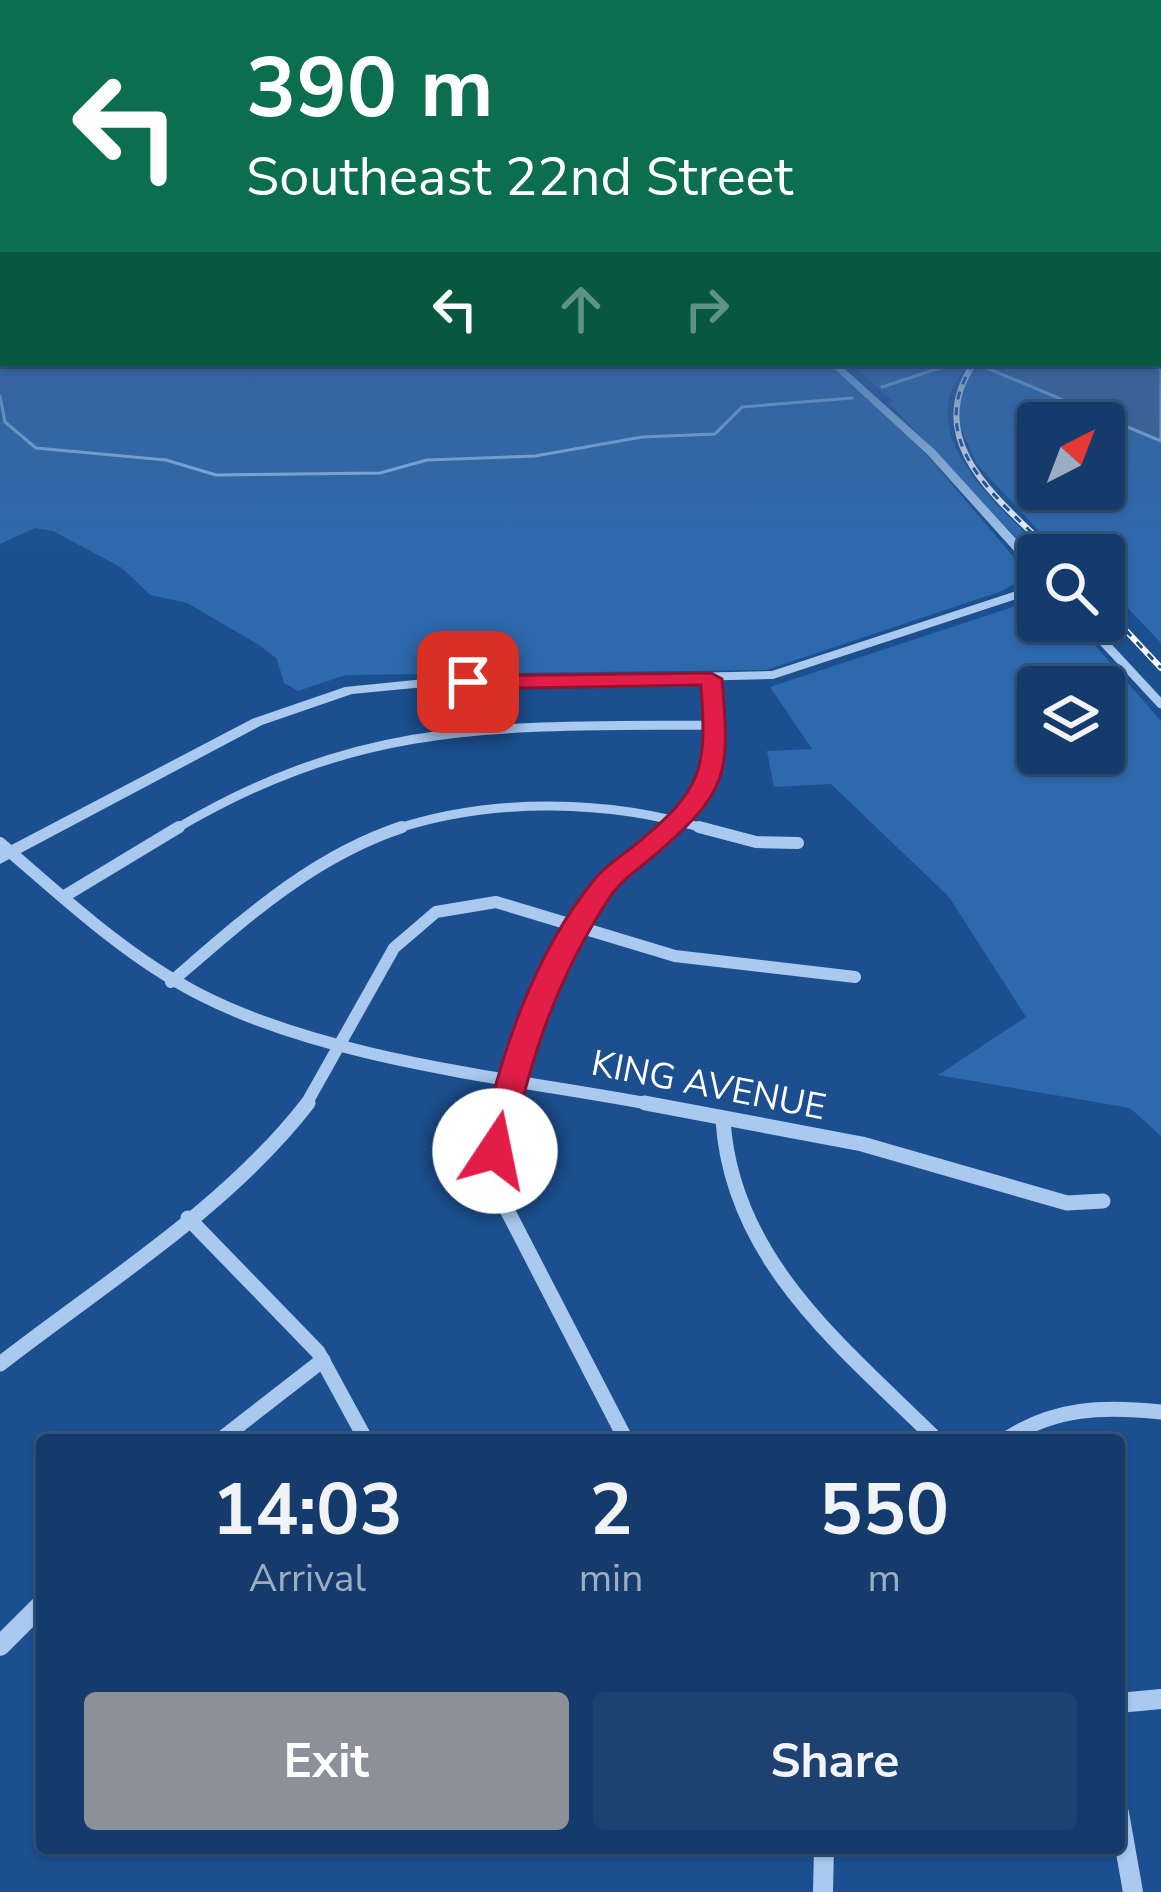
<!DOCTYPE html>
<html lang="en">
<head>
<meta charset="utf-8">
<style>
	body { margin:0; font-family:"Nunito Sans",sans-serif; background:#1d4271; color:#f1f3f6; height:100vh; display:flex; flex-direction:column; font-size:45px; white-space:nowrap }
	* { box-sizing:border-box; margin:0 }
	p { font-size:39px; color:#9dadc1 }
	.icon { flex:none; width:66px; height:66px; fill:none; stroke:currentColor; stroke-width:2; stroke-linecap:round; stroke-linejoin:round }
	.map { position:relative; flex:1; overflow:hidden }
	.details { position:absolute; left:36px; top:1434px; width:1089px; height:420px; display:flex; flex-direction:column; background:#143b6b; border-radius:12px; box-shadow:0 3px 9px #0004,0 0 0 3px #33557e }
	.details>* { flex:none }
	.top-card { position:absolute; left:0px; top:0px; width:1161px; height:366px; box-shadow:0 3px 9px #0004,0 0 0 3px #33557e; background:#0b6e4f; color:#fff; overflow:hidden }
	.needle { width:78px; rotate:42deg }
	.controls { position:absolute; left:1017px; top:402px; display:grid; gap:24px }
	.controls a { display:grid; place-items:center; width:108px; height:108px; border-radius:12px; background:#143b6b; box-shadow:0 3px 9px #0004,0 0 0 3px #33557e; font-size:60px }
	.pin { position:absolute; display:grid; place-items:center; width:102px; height:102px; color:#fff; margin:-51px; border-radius:24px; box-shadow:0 6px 18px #0006 }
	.me { position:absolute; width:132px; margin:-66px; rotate:11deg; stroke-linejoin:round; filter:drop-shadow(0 0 9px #0008) }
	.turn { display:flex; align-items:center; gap:42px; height:252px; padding:0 48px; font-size:54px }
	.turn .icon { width:156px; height:156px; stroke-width:2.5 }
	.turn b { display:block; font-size:84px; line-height:102px }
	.lanes { display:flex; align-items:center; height:114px; padding:0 48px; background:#0003; justify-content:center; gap:60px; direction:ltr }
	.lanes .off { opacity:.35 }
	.eta { display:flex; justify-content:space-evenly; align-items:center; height:204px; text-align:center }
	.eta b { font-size:72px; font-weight:700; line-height:84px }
	.action { display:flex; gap:24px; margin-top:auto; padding:24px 48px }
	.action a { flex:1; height:138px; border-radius:12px; background:#8c9099; color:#fff; font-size:48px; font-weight:700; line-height:138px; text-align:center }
	.action a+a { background:#1d4271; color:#f1f3f6 }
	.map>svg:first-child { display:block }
	.green { fill:#2e69ad; fill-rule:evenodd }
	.water { fill:#3c6290; stroke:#9cc4f0; stroke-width:3 }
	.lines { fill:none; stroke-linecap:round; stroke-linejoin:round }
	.stream { stroke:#9cc4f0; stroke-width:3 }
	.minor-far3 { stroke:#a9c9ee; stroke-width:9 }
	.minor-far2 { stroke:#a9c9ee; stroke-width:12 }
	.minor-far1 { stroke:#a9c9ee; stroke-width:15 }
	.minor { stroke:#a9c9ee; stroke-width:20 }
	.tertiary { fill:#a9c9ee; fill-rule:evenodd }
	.rail-casing { stroke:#fff; stroke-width:6 }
	.rail { stroke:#1b4f8f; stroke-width:3; stroke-dasharray:8; stroke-linecap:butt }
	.route { fill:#e11d48; stroke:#92132f; stroke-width:3 }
	.labels { text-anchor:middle; stroke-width:9; stroke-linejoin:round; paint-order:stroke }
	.street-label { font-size:36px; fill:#fff; stroke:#1b4f8f }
</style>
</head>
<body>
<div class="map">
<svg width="1161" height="1892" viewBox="0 0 1161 1892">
	<rect width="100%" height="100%" fill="#1b4f8f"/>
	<g class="green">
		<path d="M0,307l3,56h824l92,83 110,129 -27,16 -236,79 -420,5 -48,16 -14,-8 -7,-24 -18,-14 -72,-42 -37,-8 -28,-27 -69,-37 -18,-3 -35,16z"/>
		<path d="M850,363h120c-66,69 29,141 77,192h-9v6l-149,-158 4,-2z"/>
		<path d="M977,363l184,78v202l-57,-60v-28h-43l-84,-91 -24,-53 10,-29zM1038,423h66v66h-66z"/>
		<path d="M1037,599l1,22h36l87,100v415l-31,-28 -192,-33 88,-58 -77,-120 -118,-113 -57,3 -7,-36 45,-2 -42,-62zM1038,687h66v66h-66z"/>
	</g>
	<path class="water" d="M975,363h167l19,6v72z"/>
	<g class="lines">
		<g class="stream">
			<path d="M882,387l73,-24"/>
			<path d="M0,396l5,26 31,26 130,12 50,15 164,-2 47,-13 108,-4 107,-19 73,-3 27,-27 110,-9"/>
		</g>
		<g class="minor-far3">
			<path d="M1084,621l77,83"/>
			<path d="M174,830c190,-113 327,-103 539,-105"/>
			<path d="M393,830c100,-33 216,-31 316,0"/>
			<path d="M670,830c56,-50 45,-83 41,-151"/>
		</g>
		<g class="minor-far2">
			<path d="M699,827l57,15 42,1"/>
			<path d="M0,843c62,53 124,112 197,150 133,69 317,85 464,113"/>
			<path d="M63,897l116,-70"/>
			<path d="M171,982c71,-61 140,-125 231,-155"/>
			<path d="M305,1106l89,-158 42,-36 60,-10 179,54 180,21"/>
			<path d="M502,1106c17,-77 49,-168 106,-225 20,-20 44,-35 65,-54"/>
		</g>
		<g class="minor-far1">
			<path d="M502,1103l-7,45 8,54 123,238"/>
			<path d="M645,1103l217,41 205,59 36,-2"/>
			<path d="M723,1120c9,141 120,227 214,320"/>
			<path d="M188,1218l130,134 48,88"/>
			<path d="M0,1364c104,-81 227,-156 308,-261"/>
			<path d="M220,1440l103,-80"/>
			<path d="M1005,1440c49,-33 99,-34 156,-28"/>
		</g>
		<g class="minor">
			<path d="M0,1646l42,-42"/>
			<path d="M1119,1703l42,-4"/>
			<path d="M1119,1813l14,79"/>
			<path d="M823,1892l1,-44"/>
		</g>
		<g class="tertiary">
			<path d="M828,363h10l97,87 103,113v11l-4,-1 -107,-119z"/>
			<path d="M1038,584v8l-265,87 -348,8 -73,7 -90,31 -262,139v-13l252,-132 93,-32 80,-8 347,-8z"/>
		</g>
		<g class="rail-casing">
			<g id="rail">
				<path d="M974,363c-54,80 27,138 81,192"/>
				<path d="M1104,607l57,61"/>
			</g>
		</g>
		<use href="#rail" class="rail"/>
	</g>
	<linearGradient id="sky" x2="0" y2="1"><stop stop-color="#0f2b4f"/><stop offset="0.53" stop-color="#39639b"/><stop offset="1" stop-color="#39639b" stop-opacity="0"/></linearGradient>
	<rect width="1161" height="564" fill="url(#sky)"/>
	<path class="route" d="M711,673l11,6c8,94 8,111 -66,175 -15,13 -35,26 -46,43 -52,78 -81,163 -99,254l-5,9h-23l-4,-9c21,-94 53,-195 115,-271 11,-14 29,-25 42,-36 67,-55 71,-74 65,-159l-233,4 -11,-7 11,-6z"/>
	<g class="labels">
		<g class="street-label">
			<text transform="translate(709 1084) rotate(11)" y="13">KING AVENUE</text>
		</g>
	</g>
</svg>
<div class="controls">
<a><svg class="needle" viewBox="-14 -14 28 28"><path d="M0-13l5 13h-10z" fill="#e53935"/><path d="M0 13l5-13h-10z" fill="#9dadc1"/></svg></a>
<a><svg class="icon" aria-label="search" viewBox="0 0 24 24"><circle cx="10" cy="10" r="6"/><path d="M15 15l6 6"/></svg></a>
<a><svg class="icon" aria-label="layers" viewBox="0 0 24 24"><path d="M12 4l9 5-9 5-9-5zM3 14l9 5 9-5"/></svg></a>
</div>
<div class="pin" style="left:468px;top:682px;background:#d93025"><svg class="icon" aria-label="arrive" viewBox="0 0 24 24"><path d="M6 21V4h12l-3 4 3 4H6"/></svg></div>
<svg class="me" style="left:495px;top:1151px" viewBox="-20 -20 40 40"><circle r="19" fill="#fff"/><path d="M0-13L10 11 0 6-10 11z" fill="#e11d48"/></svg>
<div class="top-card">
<div class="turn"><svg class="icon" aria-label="left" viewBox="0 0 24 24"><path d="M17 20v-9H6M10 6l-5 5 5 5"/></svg><div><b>390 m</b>Southeast 22nd Street</div></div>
<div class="lanes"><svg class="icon" aria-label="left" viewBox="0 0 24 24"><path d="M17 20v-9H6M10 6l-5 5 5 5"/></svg><svg class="icon off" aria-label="ahead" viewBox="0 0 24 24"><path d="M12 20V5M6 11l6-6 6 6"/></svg><svg class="icon off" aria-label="right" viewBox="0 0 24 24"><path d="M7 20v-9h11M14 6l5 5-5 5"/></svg></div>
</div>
<section class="details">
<div class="eta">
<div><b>14:03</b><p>Arrival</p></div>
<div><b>2</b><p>min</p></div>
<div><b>550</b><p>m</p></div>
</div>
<div class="action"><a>Exit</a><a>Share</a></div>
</section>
</div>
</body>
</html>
